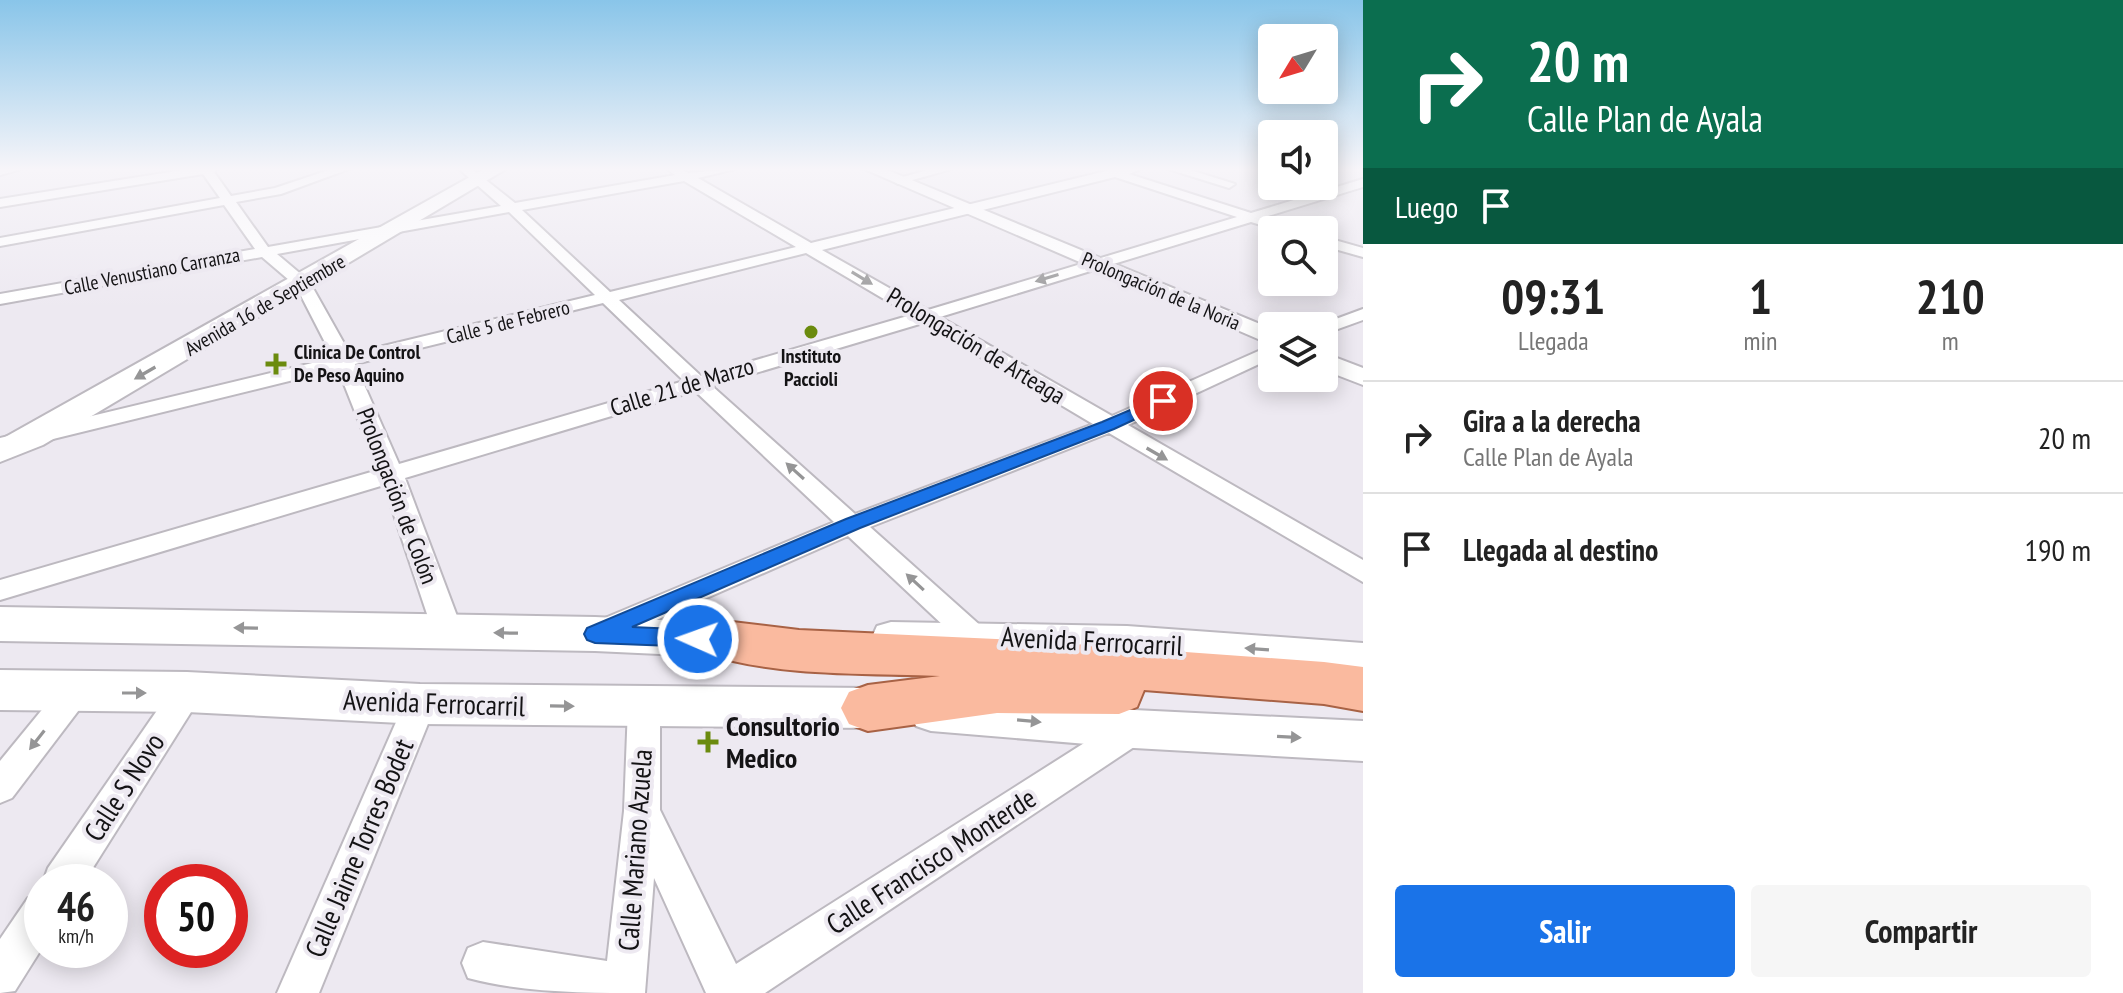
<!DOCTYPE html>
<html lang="es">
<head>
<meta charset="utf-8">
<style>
	body { margin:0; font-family:"PT Sans Narrow",sans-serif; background:#f6f6f6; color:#222; height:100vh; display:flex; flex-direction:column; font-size:30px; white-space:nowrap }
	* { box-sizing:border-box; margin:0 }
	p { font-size:26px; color:#767676 }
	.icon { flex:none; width:44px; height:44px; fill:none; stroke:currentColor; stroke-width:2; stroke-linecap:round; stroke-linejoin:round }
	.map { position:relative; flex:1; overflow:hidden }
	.side { display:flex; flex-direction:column; background:#fff; width:760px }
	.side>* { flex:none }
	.top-card { background:#0b6e4f; color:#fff; overflow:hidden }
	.needle { width:52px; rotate:232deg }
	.buttons { position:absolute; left:1258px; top:24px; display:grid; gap:16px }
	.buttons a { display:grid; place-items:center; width:80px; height:80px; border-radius:8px; background:#fff; box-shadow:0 4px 20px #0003; font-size:40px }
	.speed { position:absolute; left:24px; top:864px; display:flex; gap:16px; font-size:40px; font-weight:700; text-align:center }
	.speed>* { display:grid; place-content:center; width:104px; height:104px; border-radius:50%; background:#fff; box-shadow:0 4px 20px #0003; line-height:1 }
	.speed small { font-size:20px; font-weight:400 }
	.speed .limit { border:12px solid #d22; background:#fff; color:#111 }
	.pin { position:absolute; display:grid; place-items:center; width:68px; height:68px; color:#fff; margin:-34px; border:4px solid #fff; border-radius:50%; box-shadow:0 2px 8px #0007 }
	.me { position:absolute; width:88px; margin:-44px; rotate:272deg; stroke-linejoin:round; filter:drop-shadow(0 0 6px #0008) }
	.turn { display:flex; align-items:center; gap:28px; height:168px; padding:0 32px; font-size:36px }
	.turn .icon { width:104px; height:104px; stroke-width:2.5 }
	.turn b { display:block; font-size:56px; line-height:68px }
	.then { display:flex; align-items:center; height:76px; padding:0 32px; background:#0003; gap:16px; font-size:30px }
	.eta { display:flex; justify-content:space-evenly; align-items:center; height:136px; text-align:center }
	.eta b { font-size:48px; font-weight:800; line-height:56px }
	.action { display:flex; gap:16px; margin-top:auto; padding:16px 32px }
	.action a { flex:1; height:92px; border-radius:8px; background:#1a73e8; color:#fff; font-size:32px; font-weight:800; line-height:92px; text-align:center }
	.action a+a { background:#f6f6f6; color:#222 }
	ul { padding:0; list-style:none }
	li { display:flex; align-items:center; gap:24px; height:112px; padding:0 32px; border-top:2px solid #e0e0e0 }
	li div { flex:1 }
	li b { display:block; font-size:30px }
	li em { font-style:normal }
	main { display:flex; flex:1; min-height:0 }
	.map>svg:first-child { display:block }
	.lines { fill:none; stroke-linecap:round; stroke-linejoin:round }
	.minor-casing { stroke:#bdb9c0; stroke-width:4 }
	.tertiary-casing { stroke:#bdb9c0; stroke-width:4 }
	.secondary-casing { stroke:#bdb9c0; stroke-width:4 }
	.primary-casing { stroke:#a86245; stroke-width:4 }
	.minor { fill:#fff; fill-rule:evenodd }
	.tertiary { fill:#fff; fill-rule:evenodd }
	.secondary { fill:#fff; fill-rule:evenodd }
	.primary { fill:#faba9f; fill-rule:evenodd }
	.oneway { fill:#959596 }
	.route { fill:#1a73e8; stroke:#114b97; stroke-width:2 }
	.poi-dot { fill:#6b8b0e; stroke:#ede9f1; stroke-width:3 }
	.labels { text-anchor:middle; stroke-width:8; stroke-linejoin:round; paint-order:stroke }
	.far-street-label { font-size:20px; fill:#141315; stroke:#ede9f1 }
	.far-poi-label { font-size:20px; font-weight:bold; fill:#141315; stroke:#ede9f1; text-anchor:start }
	.street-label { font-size:24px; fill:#141315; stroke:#ede9f1 }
	.near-street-label { font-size:28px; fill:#141315; stroke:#ede9f1 }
	.near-poi-label { font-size:28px; font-weight:bold; fill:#141315; stroke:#ede9f1; text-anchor:start }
</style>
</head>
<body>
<main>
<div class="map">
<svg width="1363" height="993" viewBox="0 0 1363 993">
	<rect width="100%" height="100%" fill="#ede9f1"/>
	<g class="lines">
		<g class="minor-casing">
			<g id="minor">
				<path d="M0,169h22l-22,6z"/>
				<path d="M189,169h27l-2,3 17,24 44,-8 57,-19h17l-68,25 -45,8 32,45 233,-41 -42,-37h13l43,34 160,-28 -8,-6h14l7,4 47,-4 -37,9 113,65 303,-74h27l-12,5 122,39 112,-34v8l-98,30 33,13h-21l-26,-8 -311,95 172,99 160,-71v13l-144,67 235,135v22l-254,-149 -239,94 112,100 5,8 -5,8 -10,3 -10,-3 -114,-107 -235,103 -10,3 -10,-3 -5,-8 5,-8 241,-101 -139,-131 -290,87 58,154 -5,8 -10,3 -10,-3 -5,-8 -49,-147 -384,115v-20l378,-110 -40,-101 -338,83v-14l333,-80 -37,-72 -34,-29 -262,47v-10l255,-45 -31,-44 -224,41v-8l220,-40 -17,-24 -203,33v-8zM1115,177l122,40 -309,93 -106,-60zM684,181l112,66 -186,45 -88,-82zM509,212l86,83 -245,59 -41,-73 -32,-27zM806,253l105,62 -210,61 -82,-76zM603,303l81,78 -285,83 -44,-100zM923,323l170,101 -238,90 -143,-128z"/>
				<path d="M931,169h21l-54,15 -6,-4z"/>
				<path d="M1168,169h19l48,15 -6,4z"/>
				<path d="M1324,237l39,11v9l-39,-11z"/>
				<path d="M1363,309v11l-39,14v-8h-7z"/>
				<path d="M187,679l11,4 5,9 -5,9 -114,181h-41l5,-14 128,-185z"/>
				<path d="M74,680l11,4 5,9 -5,9 -73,96 -12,5v-42l63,-77z"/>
				<path d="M420,691l11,3 5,10 -117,289h-42l127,-289 5,-10z"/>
				<path d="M644,693l11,4 5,10v103l76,154 386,-245 12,-4 12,4 4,10 -4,10 -381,254h-59l-52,-115 -9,115c-57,0 -122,0 -177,-15l-6,-15 6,-15 15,-6 124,19 17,-150 4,-104 5,-10z"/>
				<path d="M42,892v56l-27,43 -15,2v-54l28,-41z"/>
			</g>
		</g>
		<g class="tertiary-casing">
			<g id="tertiary">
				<path d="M864,169h21l387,160v16z"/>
				<path d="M1324,353l39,15v17l-39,-15z"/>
				<path d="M891,622l236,4 236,17v32l-236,-18 -236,-5 -14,-4 -5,-11 5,-11z"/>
				<path d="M931,695l203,15 229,11v40l-229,-13 -203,-17 -15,-5 -6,-13 6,-13z"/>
			</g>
		</g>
		<g class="secondary-casing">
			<g id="secondary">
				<path d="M484,169h22l-463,276 -43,17v-22z"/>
				<path d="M0,607l595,10 129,6 16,5 6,12 -6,12 -16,5 -129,-6 -595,-10z"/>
				<path d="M0,670l187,2 233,12 448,4 17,6 7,14 -7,14 -17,6 -448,-4 -233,-12 -187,-2z"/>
			</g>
		</g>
		<g class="primary-casing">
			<path id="primary" d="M724,621l75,9 220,10 305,22 39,5v44l-39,-7 -180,-14 -7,17 -18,7 -122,-1 -129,18 -19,-7 -8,-16 8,-16 19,-7 72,-9c-76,-3 -160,1 -233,-22l-7,-14 7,-14z"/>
		</g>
		<use href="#minor" class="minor"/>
		<use href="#tertiary" class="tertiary"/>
		<use href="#secondary" class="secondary"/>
		<use href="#primary" class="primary"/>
	</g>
	<defs><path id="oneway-solid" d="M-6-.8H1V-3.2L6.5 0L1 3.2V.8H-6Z" transform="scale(2)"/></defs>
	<g class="oneway">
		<use href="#oneway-solid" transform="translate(862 278) rotate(31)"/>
		<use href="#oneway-solid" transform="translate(1047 278) rotate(163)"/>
		<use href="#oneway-solid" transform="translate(145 373) rotate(150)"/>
		<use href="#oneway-solid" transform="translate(1157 454) rotate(30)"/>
		<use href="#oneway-solid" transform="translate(795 471) rotate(-138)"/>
		<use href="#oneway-solid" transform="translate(915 582) rotate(-137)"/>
		<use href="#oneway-solid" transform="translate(246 628) rotate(-179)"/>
		<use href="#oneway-solid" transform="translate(506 633) rotate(-179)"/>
		<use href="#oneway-solid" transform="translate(1257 649) rotate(-176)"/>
		<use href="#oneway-solid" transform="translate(134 693)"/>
		<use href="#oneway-solid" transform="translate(562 706) rotate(1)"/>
		<use href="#oneway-solid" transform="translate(1029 721) rotate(5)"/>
		<use href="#oneway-solid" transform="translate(1289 737) rotate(3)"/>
		<use href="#oneway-solid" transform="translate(37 740) rotate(128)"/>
	</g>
	<linearGradient id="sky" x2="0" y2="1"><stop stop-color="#89c5e9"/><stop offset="0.55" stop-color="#f7f5f9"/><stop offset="1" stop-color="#f7f5f9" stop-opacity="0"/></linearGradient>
	<rect width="1363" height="308" fill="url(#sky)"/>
	<path class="route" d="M1163,396l5,1v7l-54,25 -254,99 -228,99 66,3 8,2 3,7 -3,6 -8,2 -103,-4 -8,-3 -3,-6 3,-6 259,-109 256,-97z"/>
	<g class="poi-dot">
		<circle cx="811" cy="332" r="8"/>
		<path d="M272 352h8v8h8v8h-8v8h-8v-8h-8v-8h8z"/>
		<path d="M704 730h8v8h8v8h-8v8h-8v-8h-8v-8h8z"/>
	</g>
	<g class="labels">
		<g class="far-street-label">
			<text transform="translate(152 271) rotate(-11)" y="7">Calle Venustiano Carranza</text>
			<text transform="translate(1161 291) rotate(23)" y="7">Prolongación de la Noria</text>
			<text transform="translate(265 305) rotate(-30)" y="7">Avenida 16 de Septiembre</text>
			<text transform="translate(508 322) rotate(-14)" y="7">Calle 5 de Febrero</text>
		</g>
		<g class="far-poi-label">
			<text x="294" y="359">Clinica De Control<tspan x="294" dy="23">De Peso Aquino</tspan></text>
			<text x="811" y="363" text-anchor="middle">Instituto<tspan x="811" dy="23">Paccioli</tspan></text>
		</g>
		<g class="street-label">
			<text transform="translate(976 346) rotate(31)" y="8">Prolongación de Arteaga</text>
			<text transform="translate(682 387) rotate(-17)" y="8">Calle 21 de Marzo</text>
			<text transform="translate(397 496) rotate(69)" y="8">Prolongación de Colón</text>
		</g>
		<g class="near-street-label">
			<text transform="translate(1092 641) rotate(3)" y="10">Avenida Ferrocarril</text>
			<text transform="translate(434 703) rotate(2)" y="10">Avenida Ferrocarril</text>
			<text transform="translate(124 787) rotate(-57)" y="10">Calle S Novo</text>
			<text transform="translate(359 848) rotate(-67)" y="10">Calle Jaime Torres Bodet</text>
			<text transform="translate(635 850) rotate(-86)" y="10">Calle Mariano Azuela</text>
			<text transform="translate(931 861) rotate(-33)" y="10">Calle Francisco Monterde</text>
		</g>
		<g class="near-poi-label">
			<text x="726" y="736">Consultorio<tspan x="726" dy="32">Medico</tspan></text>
		</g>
	</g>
</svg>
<div class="buttons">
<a><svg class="needle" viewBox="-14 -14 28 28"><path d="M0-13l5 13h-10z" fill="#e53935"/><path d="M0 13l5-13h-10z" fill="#767676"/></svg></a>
<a><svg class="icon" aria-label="sound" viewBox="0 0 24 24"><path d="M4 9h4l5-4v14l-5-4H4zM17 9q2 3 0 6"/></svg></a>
<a><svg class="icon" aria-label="search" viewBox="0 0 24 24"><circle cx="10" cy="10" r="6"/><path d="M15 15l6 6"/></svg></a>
<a><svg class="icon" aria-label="layers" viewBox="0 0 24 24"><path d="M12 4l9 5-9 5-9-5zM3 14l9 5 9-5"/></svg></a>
</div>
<div class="speed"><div>46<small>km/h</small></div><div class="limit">50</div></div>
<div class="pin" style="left:1163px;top:401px;background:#d93025"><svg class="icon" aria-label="arrive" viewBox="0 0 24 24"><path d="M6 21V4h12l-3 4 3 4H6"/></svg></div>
<svg class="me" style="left:698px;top:639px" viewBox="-20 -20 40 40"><circle r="17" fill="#1a73e8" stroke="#fff" stroke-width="3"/><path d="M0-11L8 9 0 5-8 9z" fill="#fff"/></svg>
</div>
<section class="side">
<div class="top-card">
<div class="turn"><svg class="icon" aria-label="right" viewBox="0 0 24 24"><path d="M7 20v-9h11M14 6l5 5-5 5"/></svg><div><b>20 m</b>Calle Plan de Ayala</div></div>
<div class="then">Luego<svg class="icon" aria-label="arrive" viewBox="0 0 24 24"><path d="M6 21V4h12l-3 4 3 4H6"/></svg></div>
</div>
<div class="eta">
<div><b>09:31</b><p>Llegada</p></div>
<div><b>1</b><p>min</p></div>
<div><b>210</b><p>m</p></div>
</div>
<ul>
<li><svg class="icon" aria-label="right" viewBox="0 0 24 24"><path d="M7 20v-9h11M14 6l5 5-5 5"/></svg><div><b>Gira a la derecha</b><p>Calle Plan de Ayala</p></div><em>20 m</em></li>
<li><svg class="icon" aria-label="arrive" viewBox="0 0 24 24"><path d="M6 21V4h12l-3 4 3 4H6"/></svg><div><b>Llegada al destino</b></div><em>190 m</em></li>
</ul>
<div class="action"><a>Salir</a><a>Compartir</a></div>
</section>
</main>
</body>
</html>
